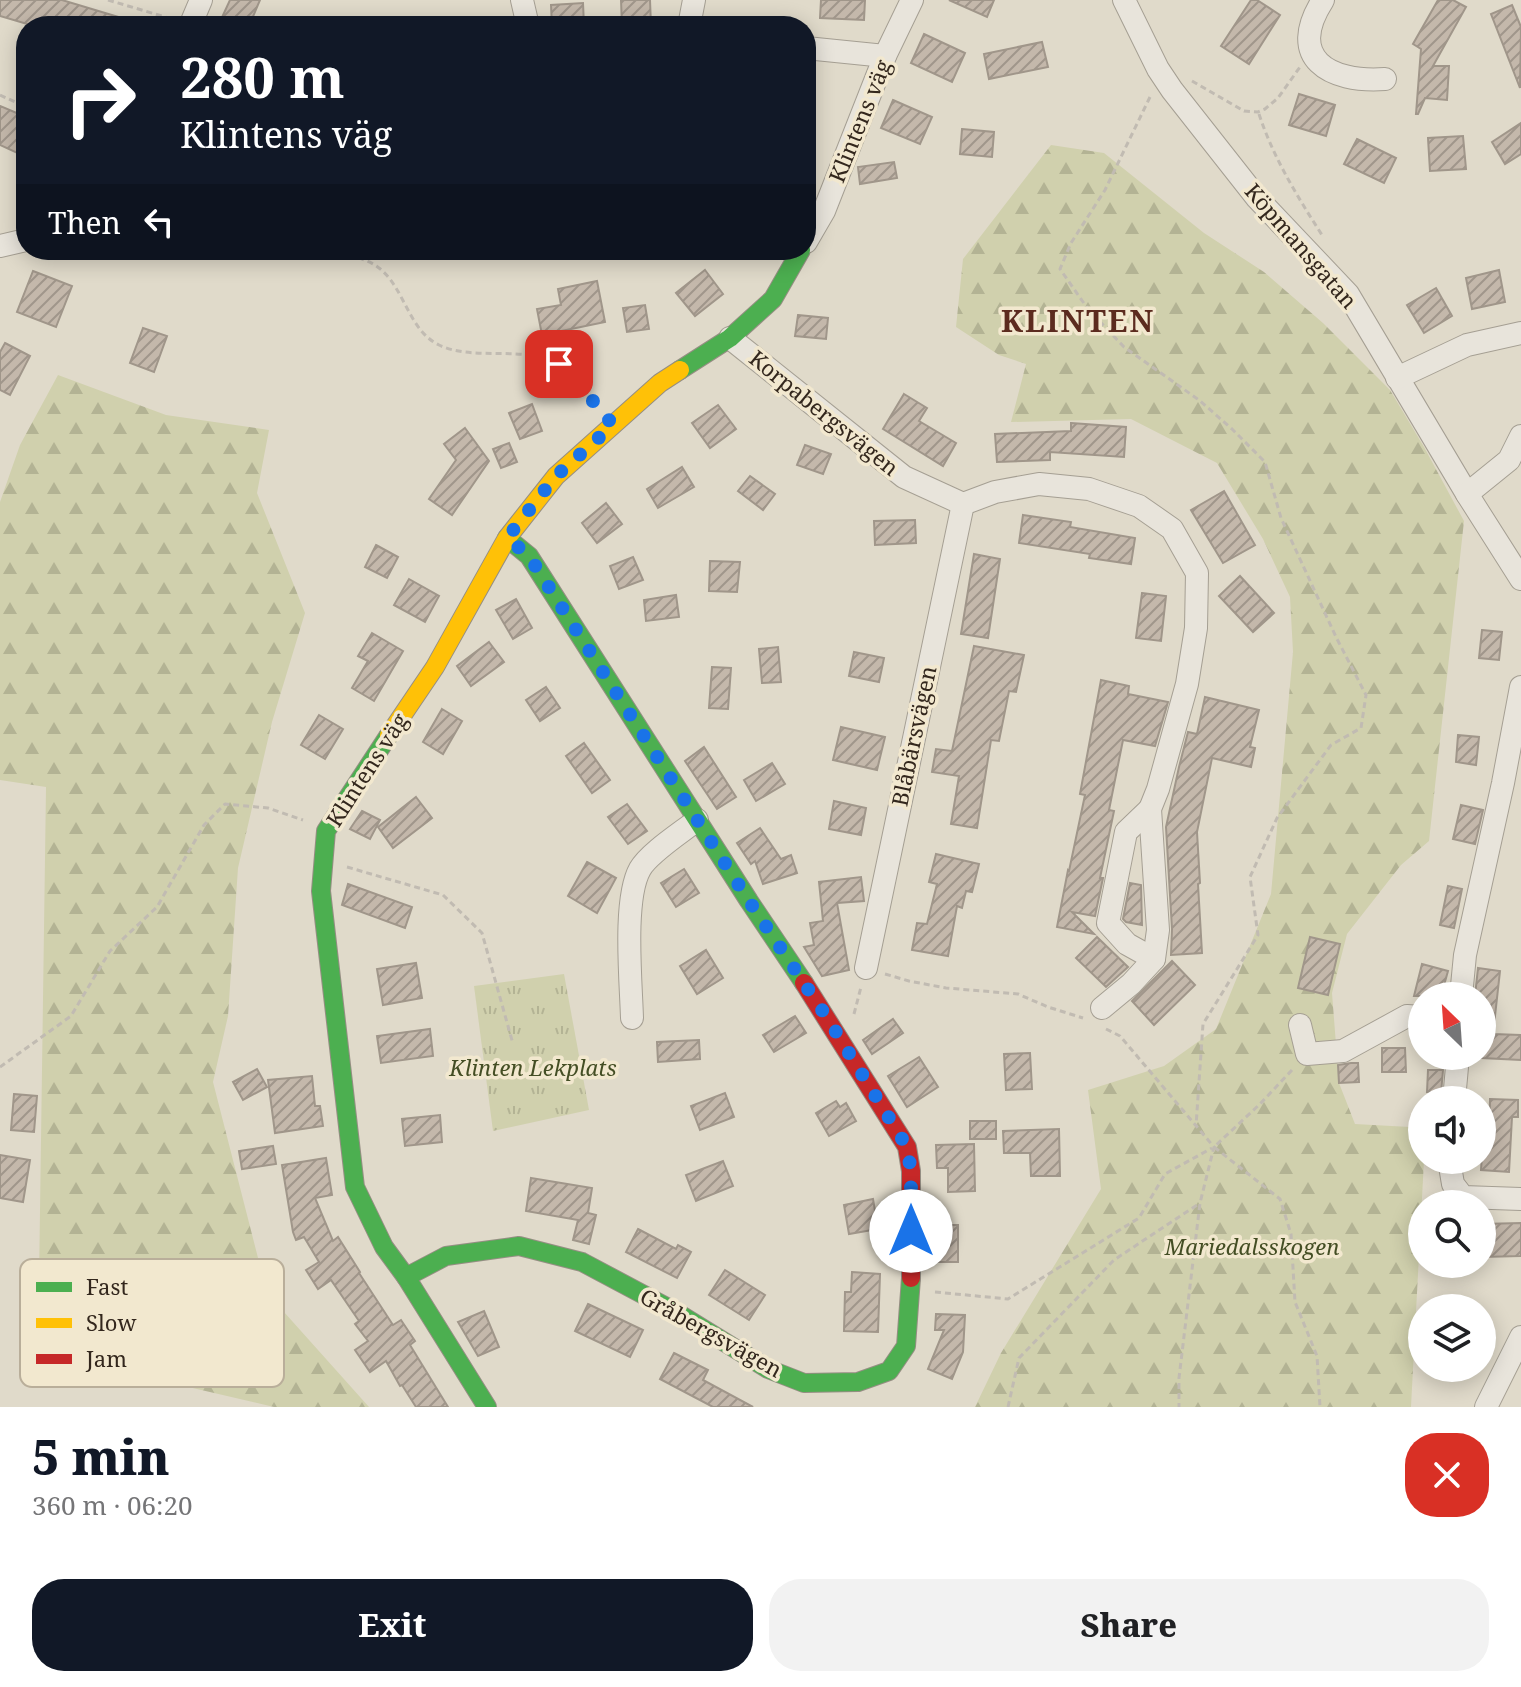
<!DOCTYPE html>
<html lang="en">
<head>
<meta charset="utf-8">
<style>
	body { margin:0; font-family:"Noto Serif",serif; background:#f2f2f2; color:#202124; height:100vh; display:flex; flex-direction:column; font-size:30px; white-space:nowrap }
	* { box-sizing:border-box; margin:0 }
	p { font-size:26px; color:#757577 }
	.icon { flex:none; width:44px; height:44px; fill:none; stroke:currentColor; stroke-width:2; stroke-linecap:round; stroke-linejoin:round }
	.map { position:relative; height:1407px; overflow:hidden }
	.side { display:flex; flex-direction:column; background:#fff; flex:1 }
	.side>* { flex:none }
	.guide { position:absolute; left:16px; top:16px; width:800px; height:244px; border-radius:32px; box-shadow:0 4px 20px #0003; background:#111827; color:#fff; overflow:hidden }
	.needle { width:52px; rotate:335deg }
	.fabs { position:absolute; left:1408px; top:982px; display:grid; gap:16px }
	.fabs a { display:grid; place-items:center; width:88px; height:88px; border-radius:50%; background:#fff; box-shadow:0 4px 20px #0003; font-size:40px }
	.pin { position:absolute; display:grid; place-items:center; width:68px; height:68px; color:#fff; margin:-34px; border-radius:16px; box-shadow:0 4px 12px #0006 }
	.me { position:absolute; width:88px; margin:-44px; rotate:0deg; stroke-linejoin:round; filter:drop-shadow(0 0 6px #0008) }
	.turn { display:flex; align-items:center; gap:28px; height:168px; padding:0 32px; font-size:36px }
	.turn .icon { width:104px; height:104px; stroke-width:2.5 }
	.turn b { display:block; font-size:56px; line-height:68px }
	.then { display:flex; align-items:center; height:76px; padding:0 32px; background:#0003; gap:16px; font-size:30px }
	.round { display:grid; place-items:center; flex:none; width:84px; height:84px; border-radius:32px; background:#f2f2f2 }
	.summary { display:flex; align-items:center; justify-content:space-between; height:136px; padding:0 32px }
	h1 { font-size:48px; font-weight:800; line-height:60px; color:#111827 }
	.button { display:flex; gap:16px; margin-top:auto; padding:16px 32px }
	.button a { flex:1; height:92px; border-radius:32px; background:#111827; color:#fff; font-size:32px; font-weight:800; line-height:92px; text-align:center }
	.button a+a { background:#f2f2f2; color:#202124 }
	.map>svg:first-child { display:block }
	.forest { fill:url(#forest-firs) }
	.park { fill:url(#park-tufts) }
	.building { fill:url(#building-hatch); stroke:#a0968a; stroke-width:2 }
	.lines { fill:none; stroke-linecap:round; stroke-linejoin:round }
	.street-casing { stroke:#a59f93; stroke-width:24 }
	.fast-casing { stroke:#958e83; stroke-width:20 }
	.slow-casing { stroke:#958e83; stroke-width:20 }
	.jam-casing { stroke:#958e83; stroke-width:20 }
	.path { stroke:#c1bbb2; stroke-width:3; stroke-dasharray:6 4; stroke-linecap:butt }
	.street { stroke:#e8e4db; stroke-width:22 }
	.fast { stroke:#4caf50; stroke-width:18 }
	.slow { stroke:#ffc107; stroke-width:18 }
	.jam { stroke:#c62828; stroke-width:18 }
	.route { stroke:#1a73e8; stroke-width:14; stroke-dasharray:0 25.2 }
	.labels { text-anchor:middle; stroke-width:7; stroke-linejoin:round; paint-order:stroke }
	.street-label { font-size:22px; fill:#33271d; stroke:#f2e8cf }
	.park-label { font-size:22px; font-style:italic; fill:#444e24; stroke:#f2e8cf }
	.district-label { font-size:30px; font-weight:bold; letter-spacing:2px; fill:#5c2b1f; stroke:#f2e8cf }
	.key { fill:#f2e8cf; stroke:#b9ae9a; stroke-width:2 }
	.key-label { font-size:22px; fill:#33271d }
</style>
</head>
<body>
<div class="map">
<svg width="1521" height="1407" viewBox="0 0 1521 1407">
	<defs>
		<pattern id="forest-firs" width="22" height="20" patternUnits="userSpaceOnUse" patternTransform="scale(2)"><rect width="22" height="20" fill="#d0d0ad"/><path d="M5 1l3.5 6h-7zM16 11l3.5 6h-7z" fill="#b3b394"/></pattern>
		<pattern id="park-tufts" width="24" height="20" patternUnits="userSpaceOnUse" patternTransform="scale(2)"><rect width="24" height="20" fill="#d0d0ad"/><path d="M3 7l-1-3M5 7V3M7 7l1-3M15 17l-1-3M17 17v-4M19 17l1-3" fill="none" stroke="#b3b394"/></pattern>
		<pattern id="building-hatch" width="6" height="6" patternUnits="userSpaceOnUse" patternTransform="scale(2)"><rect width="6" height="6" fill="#c4b8ab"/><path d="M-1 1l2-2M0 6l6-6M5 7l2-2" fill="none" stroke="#a0968b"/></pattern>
	</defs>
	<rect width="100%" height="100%" fill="#e0daca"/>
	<g class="forest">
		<path d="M1051,145l53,8 100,80 60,39 59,51 67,67 34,57 40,74 -35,320 -28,24 -54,69 -15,59 7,90 16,41 55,3 12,4v29h2l-13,247h-436l26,-54 100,-164 -13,-99 76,-24 52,-37 55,-135 22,-242 -3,-55 -27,-58 -46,-76 -86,-44 -120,3 15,-58 -27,-9 -43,-28 7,-68z"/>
		<path d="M58,375l108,40 103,15 -12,63 48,120 -33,109 -34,146 -10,148 -15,66 54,211 102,114h-95l-236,-55 8,-565 -46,-7v-278l20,-57z"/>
	</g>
	<path class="park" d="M564,974l25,136 -96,21 -19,-145z"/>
	<g class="building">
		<path d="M0,0h62l73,22 -1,4h-100l-34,-10z"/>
		<path d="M230,0h30l-11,26h-31z"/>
		<path d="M621,0h29l1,26h-29z"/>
		<path d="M821,0h44l-1,20 -44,-2z"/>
		<path d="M949,0h45l-7,17z"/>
		<path d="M1251,0h6l23,15 -31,49 -28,-18z"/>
		<path d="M1438,0h15l13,7 -33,59h16l-2,34 -22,-2 -7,16h-2l5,-65 -8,-5z"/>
		<path d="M583,3l1,23h-32l-1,-21z"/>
		<path d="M1512,5l9,22 -1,61 -29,-74z"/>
		<path d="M924,34l41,19 -13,29 -41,-19z"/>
		<path d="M1042,42l6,25 -59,12 -5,-25z"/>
		<path d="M1299,94l36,11 -9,31 -37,-11z"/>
		<path d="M893,100l39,17 -12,27 -39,-16z"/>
		<path d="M0,106l26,11v40l-26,-12z"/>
		<path d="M1521,123v31l-16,10 -13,-22z"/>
		<path d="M962,129l32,3 -2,25 -32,-3z"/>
		<path d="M1463,136l3,33 -36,2 -2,-33z"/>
		<path d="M1357,139l39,19 -12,25 -40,-19z"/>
		<path d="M894,162l3,16 -37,6 -2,-17z"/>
		<path d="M705,270l18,24 -28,22 -19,-23z"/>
		<path d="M1499,270l6,32 -33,7 -6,-31z"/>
		<path d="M33,271l39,15 -16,41 -39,-15z"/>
		<path d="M597,281l8,41 -63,13 -5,-26 24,-4 -3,-16z"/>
		<path d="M1436,288l16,28 -28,17 -17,-28z"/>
		<path d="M645,305l4,24 -22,3 -4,-24z"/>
		<path d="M798,315l30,3 -2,21 -31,-3z"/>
		<path d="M143,328l24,8 -13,36 -24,-9z"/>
		<path d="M5,343l25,13 -20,39 -10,-5v-38z"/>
		<path d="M904,394l23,14 -8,13 37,22 -13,23 -60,-37z"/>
		<path d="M532,404l10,27 -22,8 -11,-26z"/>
		<path d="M718,405l18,24 -26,19 -18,-25z"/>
		<path d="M1071,423l55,4 -2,30 -74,-5v8l-53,2 -2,-28 76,-3z"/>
		<path d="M465,428l24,33 -37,54 -23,-16 27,-39 -12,-16z"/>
		<path d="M509,443l8,19 -16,6 -8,-19z"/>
		<path d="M805,445l26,9 -8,20 -26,-9z"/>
		<path d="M682,467l12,20 -36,21 -11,-19z"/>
		<path d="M750,476l25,18 -12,16 -25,-19z"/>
		<path d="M1224,491l31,54 -32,18 -32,-53z"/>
		<path d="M606,503l16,21 -25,19 -15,-20z"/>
		<path d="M1023,515l48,7 -1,5 65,11 -4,26 -42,-6 1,-4 -71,-11z"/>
		<path d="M915,520l1,23 -41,2 -1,-24z"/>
		<path d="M376,545l22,12 -11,21 -22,-11z"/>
		<path d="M974,554l26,5 -12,79 -27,-4z"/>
		<path d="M633,557l10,23 -24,9 -9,-23z"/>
		<path d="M710,561l30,1 -3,30 -28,-1z"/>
		<path d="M1240,576l34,37 -21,19 -34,-36z"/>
		<path d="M409,579l30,17 -14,26 -31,-17z"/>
		<path d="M1142,593l24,3 -5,45 -25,-3z"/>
		<path d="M676,595l3,22 -33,4 -2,-21z"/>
		<path d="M516,599l16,29 -19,11 -17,-29z"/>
		<path d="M1482,630l20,2 -3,28 -20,-2z"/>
		<path d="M372,633l31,18 -29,50 -22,-13 16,-27 -10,-5z"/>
		<path d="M489,642l15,20 -33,24 -14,-20z"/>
		<path d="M974,646l50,9 -8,37 -7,-1 -10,50 -8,-1 -14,88 -26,-4 8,-48 -27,-4 4,-23 16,2z"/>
		<path d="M778,647l3,35 -19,1 -3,-34z"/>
		<path d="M854,652l30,6 -5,24 -30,-6z"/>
		<path d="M712,667l19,1 -3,41 -19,-1z"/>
		<path d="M1101,680l28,6 -1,8 40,8 -13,44 -32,-6 -14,70 5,1 -14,67h3l-8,38 -23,-4 22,22 -37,-7 11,-57 1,1 16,-76 -5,-1z"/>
		<path d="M546,687l14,21 -20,13 -14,-21z"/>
		<path d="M1205,697l54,13 -9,37 5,1 -4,19 -39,-9 -15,74 3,51 -2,1 4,69 -31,2 1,-26 -6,-102 13,-60 9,-35 9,2z"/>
		<path d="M442,709l20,12 -19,33 -20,-12z"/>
		<path d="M319,715l24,14 -18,30 -24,-14z"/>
		<path d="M841,727l44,10 -8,33 -44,-10z"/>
		<path d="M1458,735l21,2 -3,28 -20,-3z"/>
		<path d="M584,743l26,37 -18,13 -26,-37z"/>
		<path d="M704,747l32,50 -19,12 -32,-48z"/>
		<path d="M772,763l13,21 -29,17 -12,-21z"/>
		<path d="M416,797l16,21 -39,30 -15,-21z"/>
		<path d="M834,801l32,7 -5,27 -32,-6z"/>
		<path d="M627,804l20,27 -19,13 -20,-27z"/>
		<path d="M1461,805l22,5 -8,34 -22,-5z"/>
		<path d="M362,811l18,9 -10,19 -20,-10z"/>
		<path d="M760,828l21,31 10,-4 6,18 -34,11 -8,-23 -4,3 -14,-21z"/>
		<path d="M936,854l43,10 -7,28 -6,-1 -4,17 -5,-2 -9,50 -36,-6 5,-27 10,1 10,-40 -8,-2z"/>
		<path d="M587,862l29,16 -19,35 -29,-17z"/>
		<path d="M684,869l15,24 -23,14 -15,-24z"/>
		<path d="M861,877l3,24 -27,2 12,67 -27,6 -18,-29 10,-2 -4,-22 13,-2 -4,-39z"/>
		<path d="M1130,883l11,2 1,40 -16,-3 -3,-3z"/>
		<path d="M348,884l64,23 -7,21 -63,-23z"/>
		<path d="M1448,886l14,3 -8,39 -14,-3z"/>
		<path d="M1097,937l31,30 -22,20 -30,-29z"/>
		<path d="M1310,937l30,7 -12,51 -30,-7z"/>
		<path d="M706,950l17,28 -26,16 -17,-28z"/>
		<path d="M1172,961l23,24 -41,40 -22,-24z"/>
		<path d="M416,963l6,35 -39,7 -6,-36z"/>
		<path d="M1422,964l26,7 -7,25h-27z"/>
		<path d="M1478,968l22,3 -7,63 28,1v25l-39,-2v-62h-7z"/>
		<path d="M795,1016l11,17 -32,19 -11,-17z"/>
		<path d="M893,1019l10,14 -31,21 -9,-14z"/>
		<path d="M430,1029l3,27 -52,7 -4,-27z"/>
		<path d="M699,1040l1,19 -42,3 -1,-20z"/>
		<path d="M1382,1048h23l1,24h-24z"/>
		<path d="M1030,1053l2,36 -26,1 -2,-36z"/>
		<path d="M919,1057l19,30 -31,20 -19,-31z"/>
		<path d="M1351,1063h7l1,19 -20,1 -1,-18z"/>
		<path d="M257,1069l10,18 -24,13 -10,-18z"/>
		<path d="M1428,1070h15l-2,23 -14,-1z"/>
		<path d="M312,1076l3,30h5l3,20 -48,7 -7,-53z"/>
		<path d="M725,1093l9,24 -34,13 -9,-24z"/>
		<path d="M14,1094l23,2 -3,36 -23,-2z"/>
		<path d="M1490,1099l28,1v17h-6l-3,55 -28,-2 2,-29 6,1z"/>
		<path d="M836,1101l4,6 6,-4 10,18 -27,15 -13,-23z"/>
		<path d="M440,1115l2,27 -37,4 -3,-27z"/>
		<rect x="970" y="1121" width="26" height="18"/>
		<path d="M1059,1129l1,47h-29l-1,-23h-26l-1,-22z"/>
		<path d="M974,1144l1,47 -27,1v-24h-11l-1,-23z"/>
		<path d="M273,1146l3,18 -34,5 -3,-18z"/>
		<path d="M0,1155l30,5 -7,42 -23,-4z"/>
		<path d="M326,1158l6,37 -17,3 18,43 5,-4 22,35 -1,1 34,52 8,-5 14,21 -5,4 38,62h-32l-14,-22 -2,1 -14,-25 -16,11 -15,-22 13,-9 -13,-17 4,-3 -28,-41 -13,9 -12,-19 13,-8 -15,-25 -8,3 -3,-8 -11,-67z"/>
		<path d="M723,1161l10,25 -37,15 -10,-26z"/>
		<path d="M531,1178l61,10 -4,25 8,2 -7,29 -16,-4 5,-20 -52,-9z"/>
		<path d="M873,1199l5,30 -29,5 -5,-29z"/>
		<path d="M1521,1223v33l-39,1v-33z"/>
		<rect x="934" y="1225" width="24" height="37"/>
		<path d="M638,1229l38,20 2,-4 13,7 -14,26 -51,-26z"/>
		<path d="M725,1270l40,25 -16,25 -40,-25z"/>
		<path d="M852,1272l28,2 -2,58 -34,-1 1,-39h6z"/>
		<path d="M588,1304l55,26 -13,27 -55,-26z"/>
		<path d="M484,1311l15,36 -21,9 -20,-34z"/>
		<path d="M936,1314l29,1 -2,37 -11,27 -24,-10 16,-39h-9z"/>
		<path d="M674,1353l34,17 -5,10 50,27h-40l-53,-28z"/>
	</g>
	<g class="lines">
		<g class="street-casing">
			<g id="street">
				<path d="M522,0l6,26"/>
				<path d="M1124,0l34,69 14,21 85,108 91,96 119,200 54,85"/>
				<path d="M1323,0c-37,58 6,83 62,79"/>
				<path d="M190,26l11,-26"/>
				<path d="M689,26l5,-26"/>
				<path d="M806,48l79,8"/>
				<path d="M806,242l18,-31 61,-155 27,-56"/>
				<path d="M0,246l26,-6"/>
				<path d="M730,338l174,139 59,27 32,-12 44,-8 50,5 50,17 33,23 25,44 -1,55 -9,56 -29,105 -8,20 8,121 -4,29 -23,25 -29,24"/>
				<path d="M1397,378l70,-33 54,-12"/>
				<path d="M1467,494l42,-34 12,-24"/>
				<path d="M1150,809l-24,23 -18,91 19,21 27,15"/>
				<path d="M866,968l97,-464"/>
				<path d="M1461,996l4,-41 38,-172 18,-96"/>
				<path d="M632,1018c-1,-36 -9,-119 8,-149 9,-16 42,-37 57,-49"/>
				<path d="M1300,1025l7,29 36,-3 64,-35 15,1"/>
				<path d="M1454,1100l4,-44"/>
				<path d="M1449,1160l4,24 10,13 58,2"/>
				<path d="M1486,1407l35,-70"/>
			</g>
		</g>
		<g class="fast-casing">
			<g id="fast">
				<path d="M680,370l50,-32 43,-39 28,-49"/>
				<path d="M507,538l22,18 220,345 55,82"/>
				<path d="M389,735l-63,96 -5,60 34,296 29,60 22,30 81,130"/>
				<path d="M406,1277l40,-21 73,-10 63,16 94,50 92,57 36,14 54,-1 31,-11 17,-25 5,-68"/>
			</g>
		</g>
		<g class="slow-casing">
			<path id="slow" d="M389,735l46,-68 72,-129 49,-62 104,-93 20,-13"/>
		</g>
		<g class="jam-casing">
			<path id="jam" d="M804,983l103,164 4,24v107"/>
		</g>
		<g class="path">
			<path d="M108,0l64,19"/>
			<path d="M1192,81l52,30 14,1 7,-3 13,-11 22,-31"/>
			<path d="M0,95l26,12"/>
			<path d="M1150,97l-45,93 -34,53 -11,26 28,40 36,38 75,53 33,29 33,33 16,56 55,119 30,58 -5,33 -30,17 -54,73 -27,59 8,58 -55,89 -7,102"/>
			<path d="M1259,114c14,43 38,82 63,121"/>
			<path d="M309,250c9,5 19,3 30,4 13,2 29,5 40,14 26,20 29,62 60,77 35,17 87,-1 121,20 15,9 26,28 37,41"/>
			<path d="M347,867l96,28 39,38 31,111"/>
			<path d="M885,974l24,7 37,7 72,6 30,13 35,11"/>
			<path d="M854,1014l7,-27"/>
			<path d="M1106,1029l14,7 94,111 -14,56 -21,175v29"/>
			<path d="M0,1067l71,-51 39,-65 47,-44 47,-82 21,-21 43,4 35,12"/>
			<path d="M1292,1070l-32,34 -46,43 66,52 11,35 4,68 22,54 3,51"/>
			<path d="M935,1292l73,7 131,-81 26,-44 47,-26"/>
			<path d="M1008,1407l11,-49 95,-98 86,-57"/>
		</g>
		<use href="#street" class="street"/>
		<use href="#fast" class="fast"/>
		<use href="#slow" class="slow"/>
		<use href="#jam" class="jam"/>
	</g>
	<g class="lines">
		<path class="route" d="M559,364l8,6 46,55 -57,51 -49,62 22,18 220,345 79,118 79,128 4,24v60"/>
	</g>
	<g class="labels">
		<g class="street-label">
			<text transform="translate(860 121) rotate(-68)" y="8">Klintens väg</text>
			<text transform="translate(1301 246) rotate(49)" y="8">Köpmansgatan</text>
			<text transform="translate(824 413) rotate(39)" y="8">Korpabergsvägen</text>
			<text transform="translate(914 736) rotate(-78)" y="8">Blåbärsvägen</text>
			<text transform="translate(367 770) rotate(-57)" y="8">Klintens väg</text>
			<text transform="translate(711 1333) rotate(29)" y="8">Gråbergsvägen</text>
		</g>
		<g class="park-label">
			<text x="533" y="1076">Klinten Lekplats</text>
			<text x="1252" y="1255">Mariedalsskogen</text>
		</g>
		<g class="district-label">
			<text x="1078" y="332">KLINTEN</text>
		</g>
	</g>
	<rect x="20" y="1259" width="264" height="128" rx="12" class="key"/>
	<rect x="36" y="1282" width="36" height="10" fill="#4caf50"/>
	<rect x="36" y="1318" width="36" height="10" fill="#ffc107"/>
	<rect x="36" y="1354" width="36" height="10" fill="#c62828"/>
	<g class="key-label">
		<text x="86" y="1295">Fast</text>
		<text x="86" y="1331">Slow</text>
		<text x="86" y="1367">Jam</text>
	</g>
</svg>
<div class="fabs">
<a><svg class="needle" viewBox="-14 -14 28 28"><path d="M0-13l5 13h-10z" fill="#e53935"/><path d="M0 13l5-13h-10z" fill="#757577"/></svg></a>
<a><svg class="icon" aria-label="sound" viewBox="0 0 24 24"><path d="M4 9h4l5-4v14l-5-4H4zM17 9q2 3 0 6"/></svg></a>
<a><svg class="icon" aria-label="search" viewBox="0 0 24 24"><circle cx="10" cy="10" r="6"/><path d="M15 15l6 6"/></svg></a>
<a><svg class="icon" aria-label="layers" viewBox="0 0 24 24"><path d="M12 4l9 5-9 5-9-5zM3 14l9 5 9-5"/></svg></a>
</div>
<div class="pin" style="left:559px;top:364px;background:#d93025"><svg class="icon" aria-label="arrive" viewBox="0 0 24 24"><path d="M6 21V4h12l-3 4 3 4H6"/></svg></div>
<svg class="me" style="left:911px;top:1231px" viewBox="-20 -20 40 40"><circle r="19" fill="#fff"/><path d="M0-13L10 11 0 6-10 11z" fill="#1a73e8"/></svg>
<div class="guide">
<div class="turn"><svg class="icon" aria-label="right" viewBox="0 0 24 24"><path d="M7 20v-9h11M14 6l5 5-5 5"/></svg><div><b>280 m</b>Klintens väg</div></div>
<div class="then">Then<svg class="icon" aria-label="left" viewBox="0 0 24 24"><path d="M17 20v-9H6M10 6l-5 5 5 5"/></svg></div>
</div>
</div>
<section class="side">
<div class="summary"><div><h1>5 min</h1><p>360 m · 06:20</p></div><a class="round" style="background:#d93025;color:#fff"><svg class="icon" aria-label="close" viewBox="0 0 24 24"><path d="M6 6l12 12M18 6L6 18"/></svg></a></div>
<div class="button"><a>Exit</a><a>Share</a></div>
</section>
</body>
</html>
